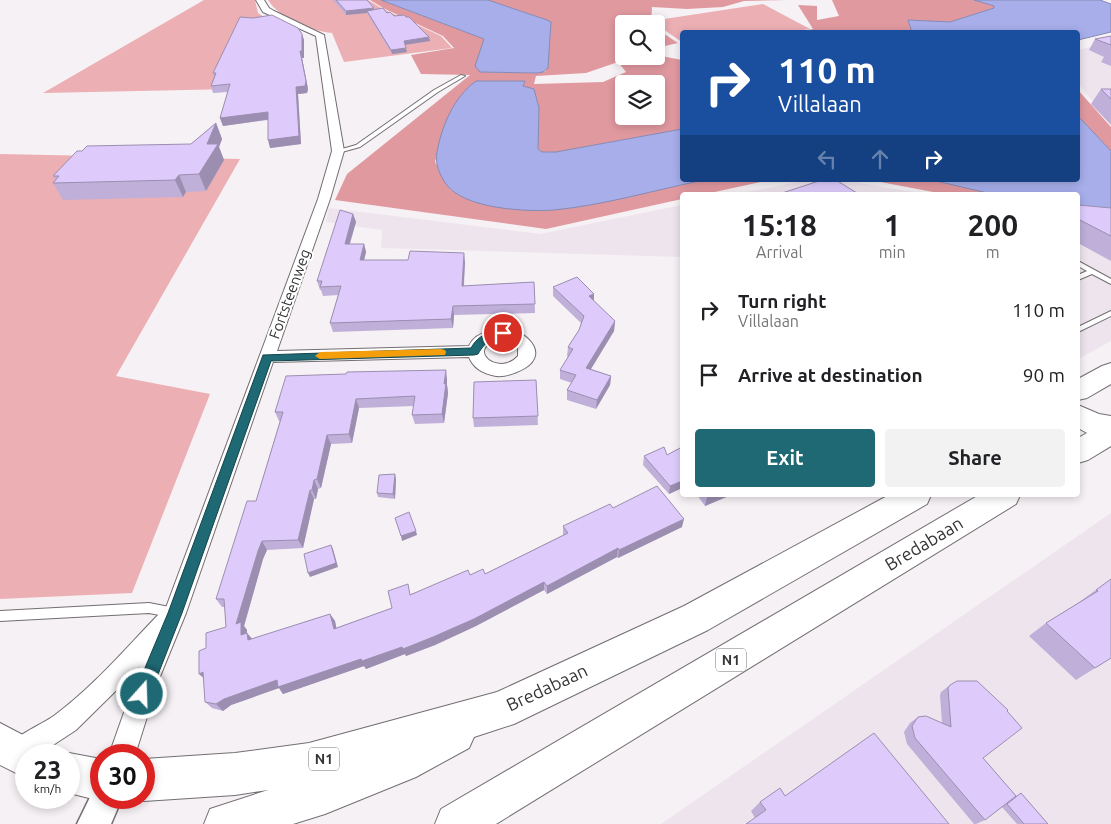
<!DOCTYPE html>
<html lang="en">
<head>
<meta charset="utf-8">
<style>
	body { margin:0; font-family:Ubuntu,sans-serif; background:#f2f2f2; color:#202124; height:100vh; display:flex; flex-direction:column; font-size:19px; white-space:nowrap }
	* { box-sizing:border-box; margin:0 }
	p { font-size:16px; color:#757577 }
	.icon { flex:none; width:28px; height:28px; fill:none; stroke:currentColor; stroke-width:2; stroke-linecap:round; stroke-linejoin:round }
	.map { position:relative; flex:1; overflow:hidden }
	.drawer { position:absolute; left:680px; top:192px; width:400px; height:305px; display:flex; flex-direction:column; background:#fff; border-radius:5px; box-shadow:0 2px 8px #0003 }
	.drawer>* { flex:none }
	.hud { position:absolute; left:680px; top:30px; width:400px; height:152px; border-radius:5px; box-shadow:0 2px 8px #0003; background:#1a4fa0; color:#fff; overflow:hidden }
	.controls { position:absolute; left:615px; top:15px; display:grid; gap:10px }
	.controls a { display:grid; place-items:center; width:50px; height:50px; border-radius:5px; background:#fff; box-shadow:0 2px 8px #0003; font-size:25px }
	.speed { position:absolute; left:15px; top:744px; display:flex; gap:10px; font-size:25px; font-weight:700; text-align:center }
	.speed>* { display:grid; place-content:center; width:65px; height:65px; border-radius:50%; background:#fff; box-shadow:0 2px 8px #0003; line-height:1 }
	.speed small { font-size:12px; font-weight:400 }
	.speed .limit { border:8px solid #d22; background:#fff; color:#111 }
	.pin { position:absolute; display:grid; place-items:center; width:42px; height:42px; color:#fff; margin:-21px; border:2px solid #fff; border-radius:50%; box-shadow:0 1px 5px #0007 }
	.me { position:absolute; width:55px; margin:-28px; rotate:20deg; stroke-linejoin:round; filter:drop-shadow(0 0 4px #0008) }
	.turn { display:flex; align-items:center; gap:18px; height:105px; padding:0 15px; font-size:22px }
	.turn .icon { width:65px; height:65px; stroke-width:2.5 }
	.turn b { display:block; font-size:35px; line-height:42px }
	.lanes { display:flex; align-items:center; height:48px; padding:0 15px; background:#0003; justify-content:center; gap:25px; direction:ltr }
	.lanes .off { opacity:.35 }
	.eta { display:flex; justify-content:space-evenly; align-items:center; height:85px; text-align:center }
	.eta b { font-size:30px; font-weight:600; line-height:35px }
	.button { display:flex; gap:10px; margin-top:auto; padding:10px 15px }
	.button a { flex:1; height:58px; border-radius:5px; background:#1e6973; color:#fff; font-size:20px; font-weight:600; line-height:58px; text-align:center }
	.button a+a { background:#f2f2f2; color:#202124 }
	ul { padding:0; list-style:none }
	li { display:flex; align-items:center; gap:15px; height:65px; padding:0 15px }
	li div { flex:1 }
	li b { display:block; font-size:19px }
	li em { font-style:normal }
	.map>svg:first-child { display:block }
	.built { fill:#eee4ed }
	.green { fill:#ecafb4 }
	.forest { fill:#e199a0; fill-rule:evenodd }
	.water { fill:#a7aeea; stroke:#858ab4 }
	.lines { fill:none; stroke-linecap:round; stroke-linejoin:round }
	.service-casing { stroke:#726e72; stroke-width:2 }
	.minor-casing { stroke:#726e72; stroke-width:2 }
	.tertiary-casing { stroke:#726e72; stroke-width:3 }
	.primary-casing { stroke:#726e72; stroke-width:2 }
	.service { fill:#fff; fill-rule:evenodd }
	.minor { fill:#fff; fill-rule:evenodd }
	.tertiary { fill:#fff; fill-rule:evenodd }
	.primary { fill:#fff; fill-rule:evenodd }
	.wall { fill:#bfafd9 }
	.shaded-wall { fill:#9b8eb0 }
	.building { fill:#decbfc; stroke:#9b8eb0 }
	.route { fill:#1e6973; stroke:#14444b }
	.slow { fill:#f59e0b }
	.labels { text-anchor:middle; stroke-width:4; stroke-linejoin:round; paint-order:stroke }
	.shield { fill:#fff; stroke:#727272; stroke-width:1 }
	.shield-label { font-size:14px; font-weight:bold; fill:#363536 }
	.street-label { font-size:15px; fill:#363536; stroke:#fff }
	.near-street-label { font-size:18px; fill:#363536; stroke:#fff }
</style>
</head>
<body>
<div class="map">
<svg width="1111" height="824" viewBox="0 0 1111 824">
	<rect width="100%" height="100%" fill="#f6f1f5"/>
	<g class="built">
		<path d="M1111,42v83l-33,-42v-33z"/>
		<path d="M808,180l51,3 73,12h-199z"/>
		<path d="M682,205v52l-301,-9 1,-18 -56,-8 3,-14 211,26z"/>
		<path d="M1078,220l33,2v119l-33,18z"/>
		<path d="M1111,513v311h-450z"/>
	</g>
	<g class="green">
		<path d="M204,0h51l3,13 9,6 -35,70 -189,4z"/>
		<path d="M268,0h100l15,9 58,27 11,12 -108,14 -12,-29c-21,-2 -53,-15 -64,-33z"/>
		<path d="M763,4l47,25 -20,3h-108v10l-31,-21z"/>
		<path d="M0,154l240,5 -124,217 94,18 -78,199 -132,6z"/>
	</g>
	<g class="forest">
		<path d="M370,0h11l103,39 -4,13v20l57,1 9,-2 1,-51 -59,-20h299l-43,1 -21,6 -36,2 -35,-2 -1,17h-27v32l32,-1 26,5v69l-126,23h-14l-4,-3 -15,-64 2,-3 -82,50 -8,30 16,28 15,8 17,6 46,6 48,-3 127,-27h66l-69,15h-19v4l-136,30 -211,-29 12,-26 123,-99 -49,-1 -10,-19 43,-7 -11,-12 -58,-27zM618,62l8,10 -23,10 -69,2 2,-8 50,-3zM624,84h32v32h-32z"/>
		<path d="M832,0h142l20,6v2l-44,14 -42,-2 4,12h-116l17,-3 -15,-24 19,1v14l22,-4z"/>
		<path d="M656,28l1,1 21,14 -22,5z"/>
		<path d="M1078,90l33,37v24l-33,-35z"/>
		<path d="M870,180h62l64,15h-47z"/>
	</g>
	<g class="water">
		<path d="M381,0h107l59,20 4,2 -3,46 -5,4 -6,1 -57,-1 -5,-6 9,-27z"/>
		<path d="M974,0h126l11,4v28l-33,8v-8h-166l-4,-12 42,2 44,-14v-2z"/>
		<path d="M476,81h49l-2,5 11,3 5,19 -1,41 4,3h14l126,-23v51h22c-49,10 -99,25 -150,30 -28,2 -90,-1 -108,-26 -7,-11 -11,-19 -9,-32 5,-27 17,-55 39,-71z"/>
		<path d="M1078,116l33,35v57l-8,1 -25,-3v-11h-82l-64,-15h146z"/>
	</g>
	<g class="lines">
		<g class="service-casing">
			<g id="service">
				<path d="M461,75l4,1 -27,16 -78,55 -22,6 -3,-2 21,-6 78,-55z"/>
				<path d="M1078,261l33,18v5l-19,-10 -14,6v-5l9,-4 -9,-5z"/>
				<path d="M1111,311v5l-33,16v-5z"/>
				<path d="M149,603l26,5 4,1 2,4 -2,4 -4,1 -26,-5 -149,8v-10z"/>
			</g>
		</g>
		<g class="minor-casing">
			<path id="minor" d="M256,0h8l5,8 5,3 50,24 20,116 -14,48 -53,152 192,-5c4,-9 12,-13 21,-15 4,-1 10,-3 15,-3 19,2 45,24 20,40 -9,5 -19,9 -29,8 -12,-2 -23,-8 -27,-19l-196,5 -87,251 -27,66 -24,76h-26l31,-88 -64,63 -38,25h-12v6l-10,5 -9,-4 -4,-9c7,-16 37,-27 52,-38 38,-28 70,-66 103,-100l6,-2 154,-414 14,-48 -16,-115 -53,-24zM503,338l15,9v9c-19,22 -57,-8 -15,-18z"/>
		</g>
		<g class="tertiary-casing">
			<path id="tertiary" d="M101,784v14h21l-11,26h-34l18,-37z"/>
		</g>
		<g class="primary-casing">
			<g id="primary">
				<path d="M1111,363v21l-24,14 -9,2v-21l24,-13z"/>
				<path d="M1078,405l21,9 12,2v30l-23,14 -10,3v-25l9,-5 -9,-5z"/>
				<path d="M889,495h42l-4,9 -219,126 -194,94 -40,13 -5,11 -53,29 -91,37 -32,10h-89l6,-15 58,-19 -33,5 -91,6 -8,-3h8v-39l91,-6 74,-10 188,-51 187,-86z"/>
				<path d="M979,495h41l-4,9 -520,320h-61l6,-15z"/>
				<path d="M0,723l40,21 5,11h-19v23l-26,-13z"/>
				<path d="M69,753l32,6v39h8l-8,3 -32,-8v-38h-6z"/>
			</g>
		</g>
		<use href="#service" class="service"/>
		<use href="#minor" class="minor"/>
		<use href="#tertiary" class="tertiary"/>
		<use href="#primary" class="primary"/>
	</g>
	<g class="wall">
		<path d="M333,0h34l7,8v2l13,3 7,3 12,1 24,24 -25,4 2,7 -15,2 -25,-41 -21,2z"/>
		<path d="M302,34l2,6v18h-2l6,31 -1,4 -9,1 3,50 -31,4 -2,-28 -45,6 -3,-8 8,-26 -15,1 -2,-7 3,-9 -1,-4z"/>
		<path d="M1111,36v30l-10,-4 3,-5 -15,-7 6,-11z"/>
		<path d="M1101,89h10v36l-20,-21z"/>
		<path d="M216,123l6,16 -3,8 5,13 -18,31 -20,1 -3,5 -120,3 -10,-17 3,-3 -3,-4 138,-32z"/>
		<path d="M1078,205l33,3v53l-33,-18z"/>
		<path d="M353,214l3,8 -6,22h14l2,8 -2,8 101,2 -1,24 70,-4 1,31 -81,2 -1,13 -120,4 -3,-9 8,-28 -15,1 -2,-6h-1l-3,-9z"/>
		<path d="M553,287l41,7v8l21,19 -1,10 -23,38 20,7 -1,9 -14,24 -29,-9v-10l5,-7 -12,-4v-9l8,-13 -1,-1 1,-9 11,-17 2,-7 -28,-27z"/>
		<path d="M447,379v6l1,8 -4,30 -29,1 -3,-9 2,-9 -55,2 -7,35 -21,1 -10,44 -3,1 -2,10h-2l-11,49 -36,2 -4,9 -19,67 3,4v3l5,6 78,-25 5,7 1,7 56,-20 19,-14 59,-19 15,-1 78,-39v-9l50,-18 69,19 -64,31 -1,-1 -70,37 -3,-4 -68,36 -41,19 -29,11 -1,-2 -39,15 -2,-3 -81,28 -4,-6 -48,17 -8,6 -11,-3 -7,-6 1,-54 20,-21 -1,-20h-3l-6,-8 40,-98 24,-80h-1l-4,-9z"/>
		<path d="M536,380l2,45 -64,2 -1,-9z"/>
		<path d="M682,447v41l-13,6 -26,-29 1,-9 23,-1z"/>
		<path d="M396,479l-1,20 -17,-2 -1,-4z"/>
		<path d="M697,495h34l-26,11z"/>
		<path d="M1111,579v79l-35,22 -47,-44 17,-13 32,-20z"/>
		<path d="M950,685l57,26 -24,47 33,38 5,-3 27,31h-31l-15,-17 -17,13 -9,4h-2l-67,-80 -3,-12 6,-9 8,-6 24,6 -2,-28 1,-3z"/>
		<path d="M785,796l-30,22 -4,-7 9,-9z"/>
	</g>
	<g class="shaded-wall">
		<path d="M374,8v4l-7,-1v2l-21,2v-4z"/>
		<path d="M302,34l2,6v18h-2l6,31 -1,4 -9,1 3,50 -31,4 -2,-8 32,-89z"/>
		<path d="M429,37l1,4 -26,4v-4z"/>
		<path d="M406,48l1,4 -15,2 -1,-4z"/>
		<path d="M268,112l3,7 -48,7 -3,-8z"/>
		<path d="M216,123l6,16 -3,8 5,13 -18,31 -7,-17 8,-30z"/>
		<path d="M179,175l7,17 -3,5 -8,-17z"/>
		<path d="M353,214l3,8 -9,30 -2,-8z"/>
		<path d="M364,244l2,8 -4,17 -2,-9z"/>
		<path d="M464,253l1,9 -2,33 -1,-9z"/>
		<path d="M594,294v10l-5,-8z"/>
		<path d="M453,306l1,9 -1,13 -2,-9z"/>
		<path d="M615,321l-1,10 -28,46v-9z"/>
		<path d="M446,370l1,9v6l1,8 -4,30 -2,-9 2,-30z"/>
		<path d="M611,376l-1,9 -14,24 1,-9z"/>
		<path d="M356,399l3,9 -7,35 -3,-9z"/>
		<path d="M327,435l4,9 -10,44 -4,-9z"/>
		<path d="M395,474l1,5 -1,20 -2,-5z"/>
		<path d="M314,480l4,9 -2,10 -4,-9z"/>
		<path d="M682,481v7l-13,6 1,-8z"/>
		<path d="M310,490l4,9 -11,49 -5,-8z"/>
		<path d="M712,495h19l-26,11 2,-9z"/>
		<path d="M684,519l-2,8 -64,31 1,-8z"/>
		<path d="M416,531l1,4 -15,6 -1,-5z"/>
		<path d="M262,541l5,9 -4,9 -19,67 3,4v12l-6,-7 -5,-11 22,-73z"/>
		<path d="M331,545l2,4 5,18 -28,10 -2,-4z"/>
		<path d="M618,548l-1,9 -70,37v-8z"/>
		<path d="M544,582v8l-68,36 -41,19 -29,11 -1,-2 -39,15 -2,-3 -81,28 -4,-6 -48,17 -8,6 -7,-7 8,-5z"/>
		<path d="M330,614l5,7 3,15 -4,-7z"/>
		<path d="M247,633l7,8 -6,-1z"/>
		<path d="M203,672l4,9 -8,-7z"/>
	</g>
	<g class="building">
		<path d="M336,0h31l7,8 -28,3z"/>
		<path d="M383,8l4,5 3,-1 4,4 10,-1 2,2h3l20,20 -25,4 2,7 -15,2 -24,-39z"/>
		<path d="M272,15l26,13 4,6v17h-2l6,30 -1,5 -9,1 3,49 -31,4v-28l-48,6 10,-34 -19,2 5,-13h-3l27,-56 13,1z"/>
		<path d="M1111,36v9l-16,-6z"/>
		<path d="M1101,89h10v10z"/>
		<path d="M216,123l-9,21h11l-19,30 -20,1 -4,5 -122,3 6,-7h-6l24,-25h5l5,-5 104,-2z"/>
		<path d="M822,180h14l24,15h-84z"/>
		<path d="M1078,205l33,3v28l-33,-17z"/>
		<path d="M340,210l13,4 -8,30h19l-4,16h48l2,-9 54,2 -2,33 72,-4 1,22 -82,2 -2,13 -121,4 11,-37 -21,1 2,-6h-5z"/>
		<path d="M577,277l17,17 -5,2 26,25 -29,47 25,8 -14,24 -30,-10 9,-15 -16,-5 13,-21 -5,-2 11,-17 5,-14 -31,-29z"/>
		<path d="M446,370l-2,14 2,-1 -4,31 -30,1 3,-19 -59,3 -7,35 -22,1 -10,44 -3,1 -2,10h-2l-12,50 -36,1 -4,10 -22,73 5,-2v13l6,-2 1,7 82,-26 4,15 58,-21 -4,-17 20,-7 2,11 58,-25 2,5 13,-6 2,5 83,-41 -5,-7 47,-22 3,4 44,-22 27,33 -65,31 -1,-2 -71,38 -3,-4 -70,37 -41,18 -30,12 -1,-2 -40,14 -1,-2 -83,28 -1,-7 -53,19 -8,5 -11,-2 -2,-30 -4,2v-23l7,-3v-15l20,-6 -2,-28h-8l31,-98h9l27,-89h-8l11,-36 60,-2 1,-2z"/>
		<path d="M536,380l2,36 -65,2 1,-36z"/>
		<path d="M664,447l3,8 15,-8v34l-12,5 -26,-30z"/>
		<path d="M395,474l-2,20 -16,-1 2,-18z"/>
		<path d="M409,512l7,19 -15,5 -6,-18z"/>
		<path d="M331,545l5,18 -28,10 -4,-19z"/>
		<path d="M1111,579v79l-16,10 -49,-45 52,-32 -2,-1z"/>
		<path d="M957,681h20l31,29 -1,1 15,17 -39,30 33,38 -31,24 -70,-82 -3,-12 6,-9 8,-1 25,11 -3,-39 2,-3z"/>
		<path d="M874,733l75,91h-203l20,-14 -6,-8 20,-14 5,8z"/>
		<path d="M1021,793l27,31h-24l-17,-20z"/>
	</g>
	<path class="route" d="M503,330l5,3 -1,3c-16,4 -20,3 -29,18l-4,1 -203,6 -89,252 -34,87 -6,2 -5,-2 -3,-6 34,-81 95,-258 208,-7c8,-14 17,-15 32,-18z"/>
	<path class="slow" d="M441,349l4,1 1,2 -1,3 -125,4 -5,-3 5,-4z"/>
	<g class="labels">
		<g class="shield">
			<rect x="716" y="648.5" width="30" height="23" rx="4"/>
			<rect x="309" y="747.5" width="30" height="23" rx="4"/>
		</g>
		<g class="shield-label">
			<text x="731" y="665">N1</text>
			<text x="324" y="764">N1</text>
		</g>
		<g class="street-label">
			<text transform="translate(290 294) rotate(-70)" y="5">Fortsteenweg</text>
		</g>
		<g class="near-street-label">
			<text transform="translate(924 544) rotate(-31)" y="6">Bredabaan</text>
			<text transform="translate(547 688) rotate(-25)" y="6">Bredabaan</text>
		</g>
	</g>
</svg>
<div class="controls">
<a><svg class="icon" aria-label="search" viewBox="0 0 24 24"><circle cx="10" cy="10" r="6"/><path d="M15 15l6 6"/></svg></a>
<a><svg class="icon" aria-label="layers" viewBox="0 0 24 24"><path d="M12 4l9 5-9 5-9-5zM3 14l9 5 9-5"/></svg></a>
</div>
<div class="speed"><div>23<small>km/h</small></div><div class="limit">30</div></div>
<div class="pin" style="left:503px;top:333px;background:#d93025"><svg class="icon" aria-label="arrive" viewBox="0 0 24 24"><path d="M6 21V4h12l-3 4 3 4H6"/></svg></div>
<svg class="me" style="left:142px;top:694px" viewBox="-20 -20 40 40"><circle r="17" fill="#1e6973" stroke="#fff" stroke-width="3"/><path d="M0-11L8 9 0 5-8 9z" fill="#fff"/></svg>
<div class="hud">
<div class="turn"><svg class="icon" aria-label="right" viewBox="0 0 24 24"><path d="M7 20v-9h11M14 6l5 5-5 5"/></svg><div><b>110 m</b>Villalaan</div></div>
<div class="lanes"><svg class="icon off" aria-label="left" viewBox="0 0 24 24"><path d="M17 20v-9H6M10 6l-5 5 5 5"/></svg><svg class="icon off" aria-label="ahead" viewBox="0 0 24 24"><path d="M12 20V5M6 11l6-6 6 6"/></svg><svg class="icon" aria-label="right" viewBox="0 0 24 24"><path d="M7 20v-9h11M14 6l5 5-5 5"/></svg></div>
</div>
<section class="drawer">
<div class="eta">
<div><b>15:18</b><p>Arrival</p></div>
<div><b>1</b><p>min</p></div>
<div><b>200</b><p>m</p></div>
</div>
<ul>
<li><svg class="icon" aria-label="right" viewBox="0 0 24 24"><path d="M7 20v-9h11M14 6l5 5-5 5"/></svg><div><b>Turn right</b><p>Villalaan</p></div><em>110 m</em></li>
<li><svg class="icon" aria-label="arrive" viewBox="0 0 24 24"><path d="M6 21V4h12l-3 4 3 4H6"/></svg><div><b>Arrive at destination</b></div><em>90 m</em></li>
</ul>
<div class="button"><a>Exit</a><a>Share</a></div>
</section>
</div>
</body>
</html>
